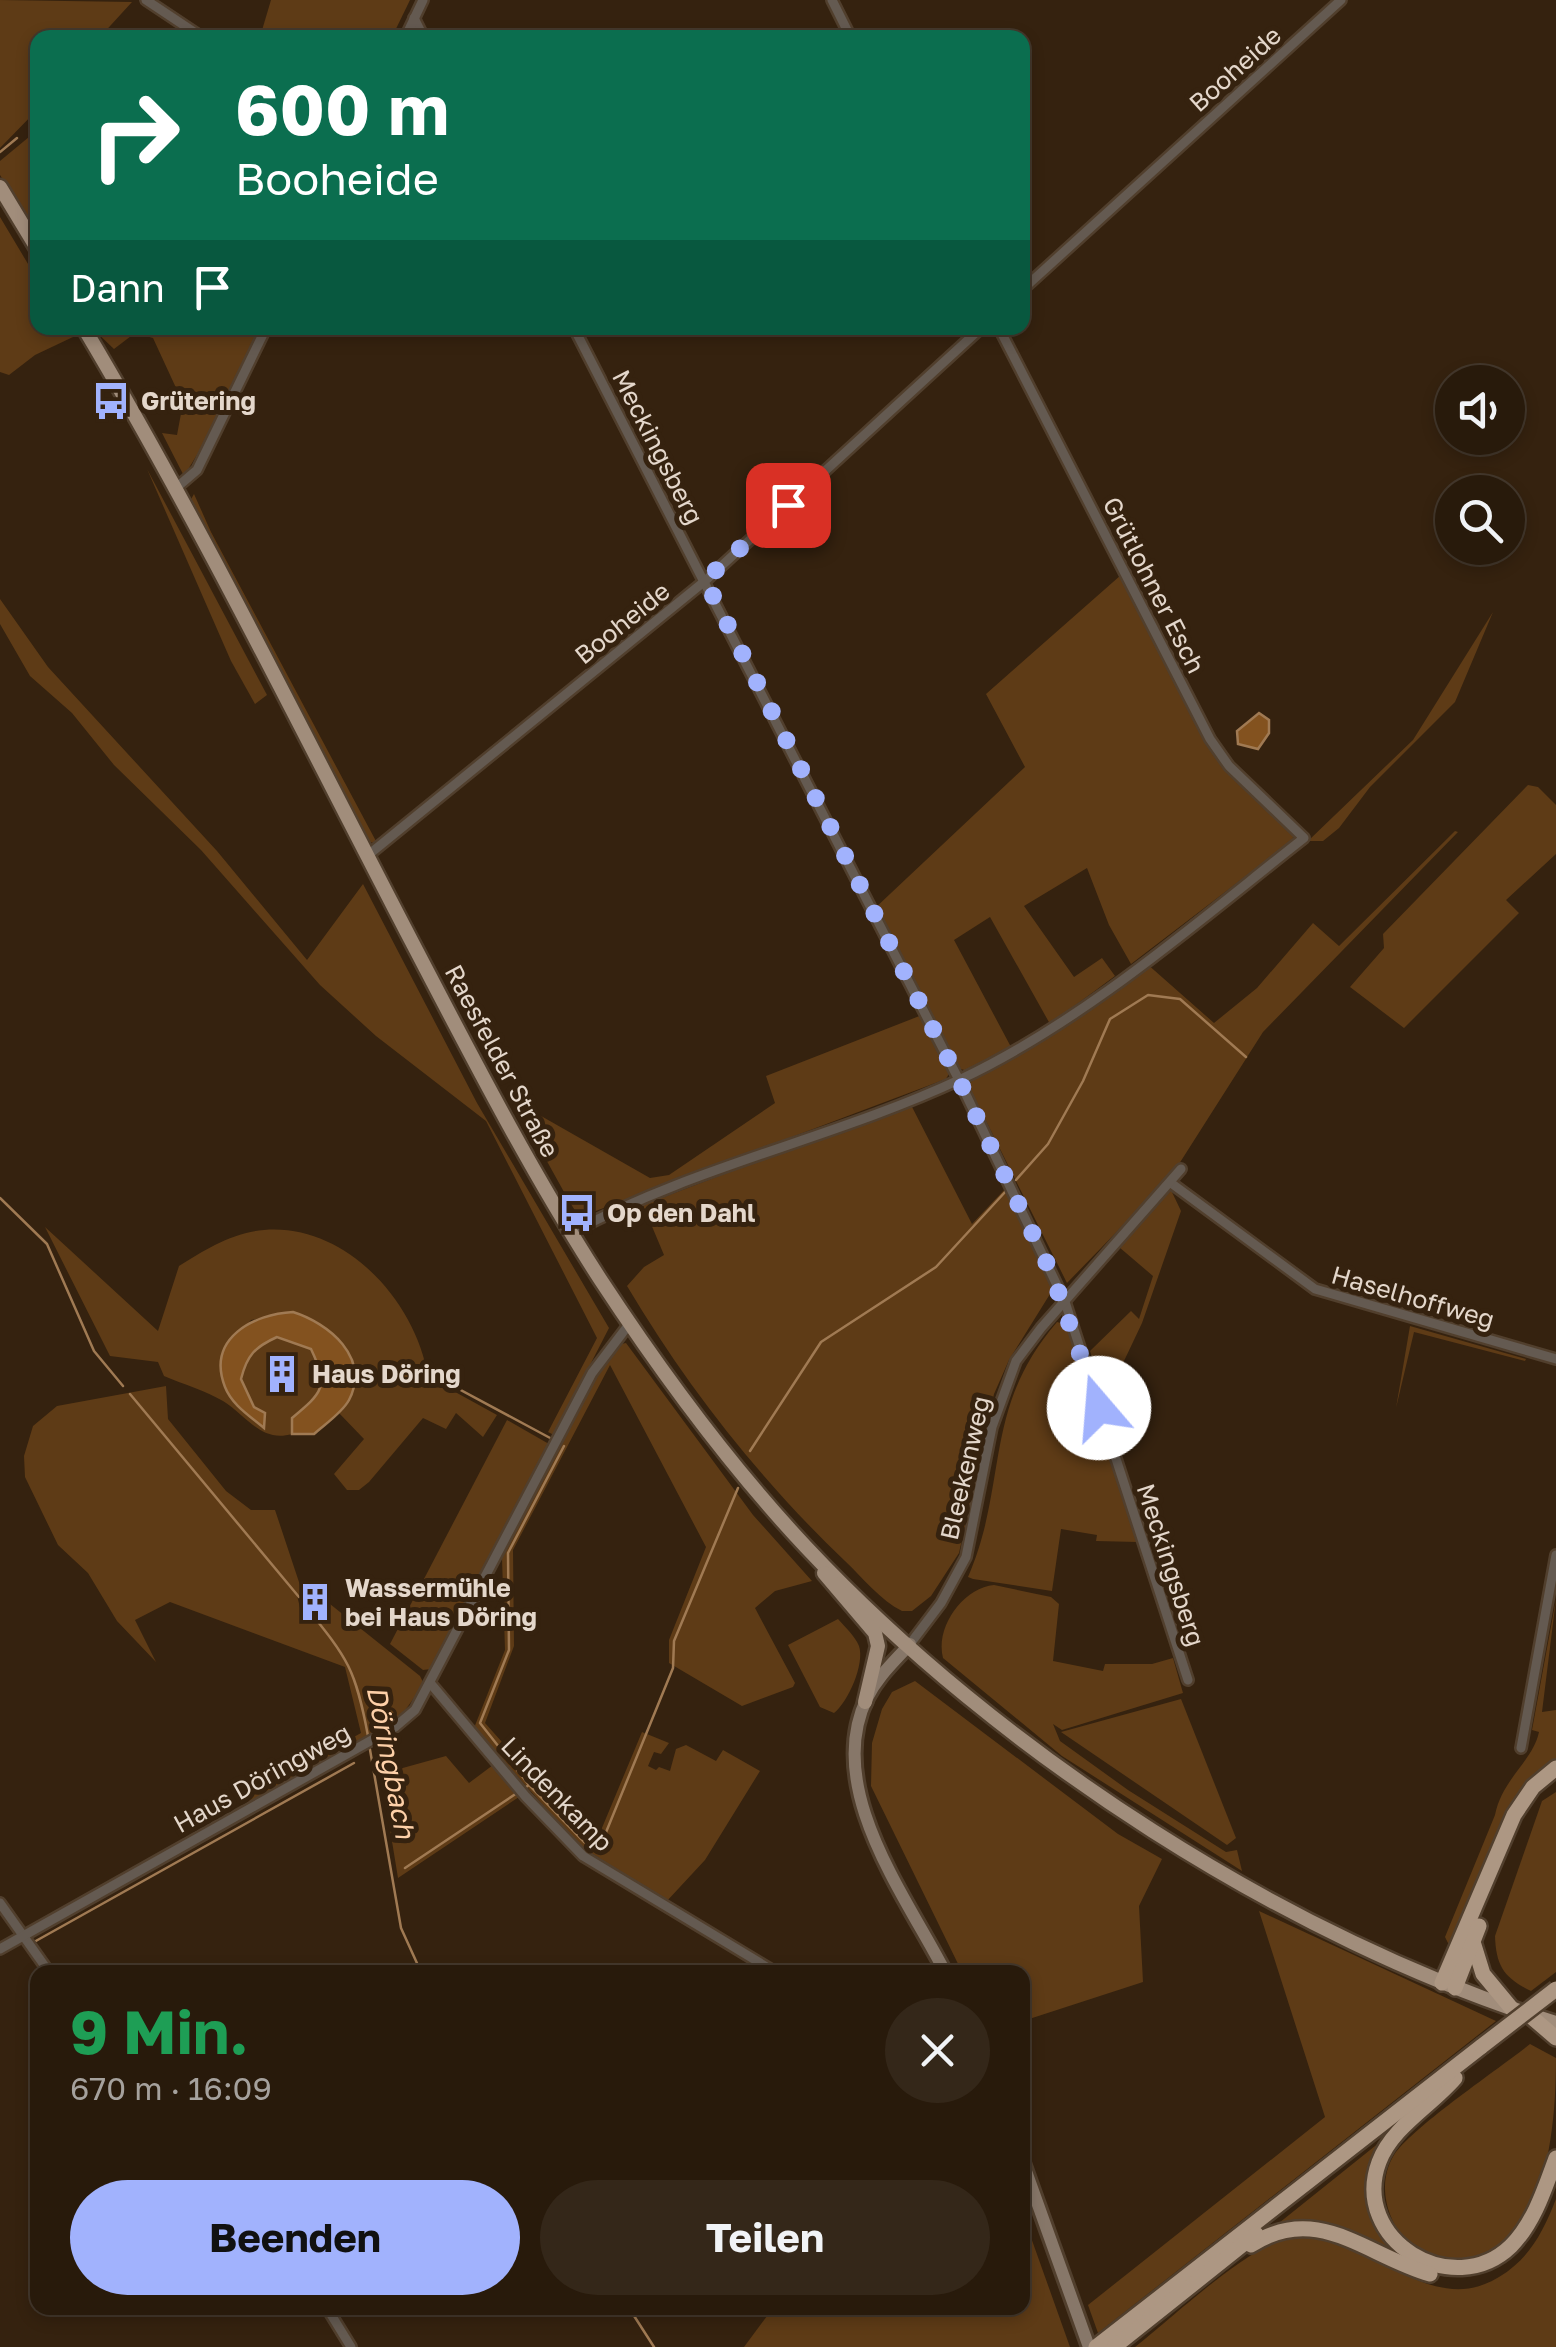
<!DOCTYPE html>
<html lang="de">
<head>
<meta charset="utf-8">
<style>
	body { margin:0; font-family:"Golos Text",sans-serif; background:#342719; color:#f1f3f6; height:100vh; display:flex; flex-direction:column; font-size:38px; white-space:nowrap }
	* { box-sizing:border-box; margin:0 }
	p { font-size:32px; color:#a5a19d }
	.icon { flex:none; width:55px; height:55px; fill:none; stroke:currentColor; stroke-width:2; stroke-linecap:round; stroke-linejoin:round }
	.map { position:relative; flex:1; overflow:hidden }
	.drawer { position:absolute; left:30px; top:1965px; width:1000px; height:350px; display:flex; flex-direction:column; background:#281a0b; border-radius:20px; box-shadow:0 5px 15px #0003,0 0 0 2px #44382c }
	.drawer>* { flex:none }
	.hud { position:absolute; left:30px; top:30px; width:1000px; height:305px; border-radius:20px; box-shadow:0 5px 15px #0003,0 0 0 2px #44382c; background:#0b6e4f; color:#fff; overflow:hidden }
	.fabs { position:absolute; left:1435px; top:365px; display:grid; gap:20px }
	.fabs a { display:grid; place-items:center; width:90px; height:90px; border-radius:50%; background:#281a0b; box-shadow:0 5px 15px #0003,0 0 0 2px #44382c; font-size:50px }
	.pin { position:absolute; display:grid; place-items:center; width:85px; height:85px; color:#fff; margin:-42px; border-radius:20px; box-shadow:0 5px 15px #0006 }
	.me { position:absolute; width:110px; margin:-55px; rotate:342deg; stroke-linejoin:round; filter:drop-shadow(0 0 8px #0008) }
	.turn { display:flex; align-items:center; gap:35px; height:210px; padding:0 40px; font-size:45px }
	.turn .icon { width:130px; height:130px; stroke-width:2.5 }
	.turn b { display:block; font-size:70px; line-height:85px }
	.then { display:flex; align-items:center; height:95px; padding:0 40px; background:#0003; gap:20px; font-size:38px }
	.round { display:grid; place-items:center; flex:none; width:105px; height:105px; border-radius:52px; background:#342719 }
	.head { display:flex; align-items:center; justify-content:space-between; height:170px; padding:0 40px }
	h1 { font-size:60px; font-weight:700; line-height:75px; color:#1e9e55 }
	.button { display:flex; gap:20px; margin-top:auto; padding:20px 40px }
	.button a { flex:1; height:115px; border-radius:60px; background:#a1b2fd; color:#111; font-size:40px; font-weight:700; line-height:115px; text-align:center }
	.button a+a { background:#342719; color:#f1f3f6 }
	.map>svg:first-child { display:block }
	.green { fill:#5e3b16 }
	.water { fill:#83521f; stroke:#a07a53; stroke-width:2.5 }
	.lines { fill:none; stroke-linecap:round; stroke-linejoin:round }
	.stream { stroke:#a07a53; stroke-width:2.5 }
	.minor-casing { stroke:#513f2d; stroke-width:14 }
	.secondary-casing { stroke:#513f2d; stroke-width:18 }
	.primary-casing { stroke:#513f2d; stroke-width:19 }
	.trunk-casing { stroke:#513f2d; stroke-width:20 }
	.minor { stroke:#645a51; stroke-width:9 }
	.secondary { stroke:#877769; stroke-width:12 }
	.primary { stroke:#a18d7b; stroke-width:14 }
	.trunk { stroke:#ad9783; stroke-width:15 }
	.trunk-bridge-casing { stroke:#513f2d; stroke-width:20; stroke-linecap:butt }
	.trunk-bridge { stroke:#ad9783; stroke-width:15 }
	.route { stroke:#a1b2fd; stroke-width:18; stroke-dasharray:0 32.4 }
	.labels { text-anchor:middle; stroke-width:10; stroke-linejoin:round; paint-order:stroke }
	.street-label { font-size:25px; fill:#e4d7cb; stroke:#35220f }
	.poi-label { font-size:25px; font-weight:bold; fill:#e4d7cb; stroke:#35220f; text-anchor:start }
	.water-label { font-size:28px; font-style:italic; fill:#fdd0a8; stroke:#35220f }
</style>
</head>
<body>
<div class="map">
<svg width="1556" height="2347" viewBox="0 0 1556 2347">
	<rect width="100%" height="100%" fill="#35220f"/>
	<g class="green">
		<path d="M0,0l132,2 -32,35 -62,1 -1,72 -37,38z"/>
		<path d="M271,0h139l-18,37h-132z"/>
		<path d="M35,132l3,3 -1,102 -37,-62v-14z"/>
		<path d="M0,217l37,62 1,49h29l6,9 -38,18 -26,20 -9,-3z"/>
		<path d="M92,328h168l-52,109 -24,39 -22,-43 15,2 6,-32 -30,-65 -18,-5 -21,16z"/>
		<path d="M147,469l120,226 -12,9 -24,-43z"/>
		<path d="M194,494l17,38 166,311 -10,-1 -177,-341z"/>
		<path d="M1121,575l85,167 19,26 69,66 -2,7 -161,123 -22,-39 -22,-57 -63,38 50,71 28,-19 13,18 -65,48 -60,-107 -36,23 57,107 -44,24 -9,-3 -85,-158 152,-143 -39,-73z"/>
		<path d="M0,599l48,68 169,184 90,109 56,-76 114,219 132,225 -55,107 -6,-3 49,-94 -111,-217 -110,-85 -56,-51 -119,-135 -87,-85 -42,-52 -42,-37 -30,-52z"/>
		<path d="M1493,612l-38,90 -85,85 -31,41 -16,13h-15l105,-101z"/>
		<path d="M1528,785l10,2 18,18v49l-50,46 13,13 -115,115 -54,-41 34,-39 -1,-14z"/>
		<path d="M1455,831l3,1 -195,200 -91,143 -105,108 -98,-196 3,-9 72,-38 102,-77 68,60 43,-35 56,-65 26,23z"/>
		<path d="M922,1015l28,57 -4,7 -353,133h-17l-7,-11 -56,-101 137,78 19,-3 106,-72 -9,-27z"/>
		<path d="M910,1103l62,121 34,-36 49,98 -46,74 -15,34 -35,159 -28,43 -19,15h-10c-22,-11 -39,-33 -57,-50 -85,-81 -158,-174 -218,-275l17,-19 20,-12 -21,-50z"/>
		<path d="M1171,1190l10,21 -39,112 -36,76 -16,-48 41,-40 8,8 14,-43 -34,-29z"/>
		<path d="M45,1227l113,104 21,-65c26,-16 52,-33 85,-36 81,-7 152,71 164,147l69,38 -14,22 -27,-24 -10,16 -23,-11 -54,64 -10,8h-12l-13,-16 30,-35 -26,-27 11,-13 -56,-87 -42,8 -27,31 2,38 37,38 2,-14 -10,-6 -14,-28c6,-24 14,-32 36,-42l34,12 10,22 -3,26 -25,21 -1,16c-31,9 -45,-18 -69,-33 -17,-10 -40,-17 -59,-25l-6,-14 -48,-6z"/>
		<path d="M1057,1322l11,3 70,217 -42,-1 1,-6 -36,-6 -9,62 -79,-12 -5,-2c41,-95 14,-168 89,-255z"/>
		<path d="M1410,1326l116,33 -1,2 -111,-29 -18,76z"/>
		<path d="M626,1343l127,172 59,66 -37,10 -20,17 40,75 -2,4 -51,19 -73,-43v-23l37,-93 -96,-182 -97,185 1,96 -29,77 103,115 11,-3 43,-103 27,11 -8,11 -7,-2 -6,14 8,4 3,-3 11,4 6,-22 10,-4 30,16 7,-11 37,21 -55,89 -39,42 -87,-57 -105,-117 31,-78 -3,-92 101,-194 13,-19z"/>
		<path d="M166,1386l2,33 58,72 25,19h24l28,84 -6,1 3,13 8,-6 8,7 9,-9 95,76 4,8 -23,32 -151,86 -8,-3 119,-66 -16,-66 -175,-65 -35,18 21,42 -39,-41 -29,-48 -30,-28 -33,-68 -1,-21 9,-30 24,-20z"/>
		<path d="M507,1420l42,24 -118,225 -8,1 -33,-26z"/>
		<path d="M994,1585l57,12 8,7 -6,57 50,10 2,-7h47l21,-6 10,35 -121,37 -9,-6 7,17 68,49 98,62 11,-2 5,21 -180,-115 -119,-98c-8,-31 20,-70 51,-73z"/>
		<path d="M1556,1599l-14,113 14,-2v53l-11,5 -94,181 -6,-12 50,-122c7,-36 38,-54 44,-83l-7,-2z"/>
		<path d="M838,1619c7,8 17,17 21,27 6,18 -11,56 -25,67l-14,-6 -32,-62z"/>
		<path d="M915,1681l203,153 44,25 -23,47 4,76 -120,39 -1,-49h-60l-91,-186 1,-43 10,-34 10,-17z"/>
		<path d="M1181,1699l55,139 -9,7 -166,-113z"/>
		<path d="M446,1756l23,27 24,-18 26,32 -121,81 -17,-104z"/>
		<path d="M1556,1792v180l-25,19c-27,-13 -35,-25 -36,-55l47,-135z"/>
		<path d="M1259,1911l237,110 -398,312 -10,-28 237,-188z"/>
		<path d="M1530,2044l26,14c0,65 -8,174 -76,204 -59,25 -118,-55 -86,-107 17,-27 106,-87 136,-111z"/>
		<path d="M1390,2134l-15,29 15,81 23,20c-47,-24 -85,-50 -139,-37z"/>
		<path d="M1556,2199v148h-421c36,-28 107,-96 148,-107 78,-22 140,84 216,37 31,-19 44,-45 57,-78z"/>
		<path d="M1023,2215l47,132h-326l29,-39h249z"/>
	</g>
	<g class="water">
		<path d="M1259,713l10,7v13l-11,16 -20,-5 -1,-13z"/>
		<path d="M293,1312c35,11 78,45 56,88 -7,13 -24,24 -35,34h-22v-16c31,-26 37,-31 19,-69l-34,-12c-22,10 -30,18 -36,42l13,28 11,6 -1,15c-14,-12 -32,-23 -39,-41 -19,-49 29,-73 68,-75z"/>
	</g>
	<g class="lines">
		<g class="stream">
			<path d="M0,152l17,-14"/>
			<path d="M1016,1180l32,-36 35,-63 27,-62 38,-24 32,4 66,58"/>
			<path d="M0,1198l47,46 47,107 29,35"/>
			<path d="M429,1373l123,66"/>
			<path d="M130,1394l169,203"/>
			<path d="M750,1451l71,-109 115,-75 70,-76"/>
			<path d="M303,1603c44,55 52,63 65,133"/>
			<path d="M369,1744l32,184 20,44"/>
			<path d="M529,1785l55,57 16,5 73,-179 1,-27 64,-153"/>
			<path d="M523,1789l6,-4 -49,-62 29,-73 -1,-97 56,-107"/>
			<path d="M405,1868l112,-75"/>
			<path d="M34,1942l320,-179"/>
			<path d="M629,2308l25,39"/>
		</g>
		<g class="minor-casing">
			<g id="minor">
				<path d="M146,0l57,38"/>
				<path d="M832,0l19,38"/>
				<path d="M414,18l10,20"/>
				<path d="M405,38l18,-38"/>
				<path d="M1022,290l319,-290"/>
				<path d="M574,328l385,752 106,222 123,378"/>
				<path d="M176,488l21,-18 69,-142"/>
				<path d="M367,856l338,-275 276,-253"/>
				<path d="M1171,1183l144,106 241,70"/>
				<path d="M571,1233c123,-67 264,-95 390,-154 123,-58 236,-157 343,-241l-75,-72 -19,-27 -211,-411"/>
				<path d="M910,1644l31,-41 25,-46 26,-130 24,-66 25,-33 140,-159"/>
				<path d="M431,1684l95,113 57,59 192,116"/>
				<path d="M1521,1748l35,-193"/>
				<path d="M0,1903l49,69"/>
				<path d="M0,1949l395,-222 20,-17 177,-337 38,-50"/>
				<path d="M327,2308l24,39"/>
			</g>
		</g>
		<g class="secondary-casing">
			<g id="secondary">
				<path d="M910,1644c-16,18 -32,32 -43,54 -44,90 39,198 78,274"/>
				<path d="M1022,2160l67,187"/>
			</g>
		</g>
		<g class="primary-casing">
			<g id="primary">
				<path d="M0,187l38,63"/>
				<path d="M84,328c119,200 221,409 329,616 59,113 118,228 187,335 61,93 130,187 206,268 192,205 482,393 750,476"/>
				<path d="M824,1573l51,60 3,13 -13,56"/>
			</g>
		</g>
		<g class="trunk-casing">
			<g id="trunk">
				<path d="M1474,1945l9,29 29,35"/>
				<path d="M1442,1983l72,-168 19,-28 23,-19"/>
				<path d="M1455,1988l24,-62"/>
				<path d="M1528,2014l28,24"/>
				<path d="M1455,2078c-24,28 -63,49 -76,84 -29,78 74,140 132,84 23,-23 34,-58 45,-88"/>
				<path d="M1251,2245c67,-43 116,11 179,29"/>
				<path d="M1096,2347l386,-301"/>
				<path d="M1114,2347l142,-113"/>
			</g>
		</g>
		<use href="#minor" class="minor"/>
		<use href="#secondary" class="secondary"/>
		<use href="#primary" class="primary"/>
		<use href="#trunk" class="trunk"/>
		<g class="trunk-bridge-casing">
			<path id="trunk-bridge" d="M1482,2046l74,-57"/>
		</g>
		<use href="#trunk-bridge" class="trunk-bridge"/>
	</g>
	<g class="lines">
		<path class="route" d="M788,505l-83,75 254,500 93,194 47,134"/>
	</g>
	<defs>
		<g id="bus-bare" transform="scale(3)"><path d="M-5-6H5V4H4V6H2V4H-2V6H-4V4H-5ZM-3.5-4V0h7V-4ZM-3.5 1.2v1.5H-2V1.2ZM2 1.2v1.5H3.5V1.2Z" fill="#a1b2fd" stroke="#35220f" stroke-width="2.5" paint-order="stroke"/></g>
		<g id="building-bare" transform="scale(3)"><path d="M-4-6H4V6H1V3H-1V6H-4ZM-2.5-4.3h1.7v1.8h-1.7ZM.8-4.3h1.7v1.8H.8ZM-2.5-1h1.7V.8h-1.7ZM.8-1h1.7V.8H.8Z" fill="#a1b2fd" stroke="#35220f" stroke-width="2.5" paint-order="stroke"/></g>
	</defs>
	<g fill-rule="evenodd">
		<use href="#bus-bare" x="111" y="401"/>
		<use href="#bus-bare" x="577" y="1213"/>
		<use href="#building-bare" x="282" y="1374"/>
		<use href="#building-bare" x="315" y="1602"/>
	</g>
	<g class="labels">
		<g class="street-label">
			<text transform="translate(1235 69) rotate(-42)" y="9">Booheide</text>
			<text transform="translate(658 447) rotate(63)" y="9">Meckingsberg</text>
			<text transform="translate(1154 585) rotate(63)" y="9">Grütlohner Esch</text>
			<text transform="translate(622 623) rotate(-39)" y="9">Booheide</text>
			<text transform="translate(502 1061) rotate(62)" y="9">Raesfelder Straße</text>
			<text transform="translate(1413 1297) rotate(16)" y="9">Haselhoffweg</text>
			<text transform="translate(965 1468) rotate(-77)" y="9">Bleekenweg</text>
			<text transform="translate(1171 1565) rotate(72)" y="9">Meckingsberg</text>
			<text transform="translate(262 1778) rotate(-29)" y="9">Haus Döringweg</text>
			<text transform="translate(557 1794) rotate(46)" y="9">Lindenkamp</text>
		</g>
		<g class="poi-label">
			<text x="141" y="410">Grütering</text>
			<text x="607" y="1222">Op den Dahl</text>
			<text x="312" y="1383">Haus Döring</text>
			<text x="345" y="1597">Wassermühle<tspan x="345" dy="29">bei Haus Döring</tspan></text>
		</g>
		<g class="water-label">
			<text transform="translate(391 1762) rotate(79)" y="10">Döringbach</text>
		</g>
	</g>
</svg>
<div class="fabs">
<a><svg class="icon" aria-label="sound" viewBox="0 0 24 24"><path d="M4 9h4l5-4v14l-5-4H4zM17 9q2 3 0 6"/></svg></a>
<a><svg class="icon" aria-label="search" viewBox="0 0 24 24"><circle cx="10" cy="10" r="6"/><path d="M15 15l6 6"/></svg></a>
</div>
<div class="pin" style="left:788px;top:505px;background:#d93025"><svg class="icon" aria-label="arrive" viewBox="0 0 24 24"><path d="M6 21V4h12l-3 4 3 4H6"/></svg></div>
<svg class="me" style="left:1099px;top:1408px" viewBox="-20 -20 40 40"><circle r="19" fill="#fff"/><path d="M0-13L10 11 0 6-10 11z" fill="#a1b2fd"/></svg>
<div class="hud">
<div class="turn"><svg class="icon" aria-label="right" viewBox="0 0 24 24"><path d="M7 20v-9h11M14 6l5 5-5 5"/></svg><div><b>600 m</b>Booheide</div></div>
<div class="then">Dann<svg class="icon" aria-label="arrive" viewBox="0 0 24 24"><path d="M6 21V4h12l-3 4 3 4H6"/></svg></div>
</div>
<section class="drawer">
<div class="head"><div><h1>9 Min.</h1><p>670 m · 16:09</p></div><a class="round"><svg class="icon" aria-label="close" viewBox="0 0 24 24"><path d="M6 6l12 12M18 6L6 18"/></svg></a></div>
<div class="button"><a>Beenden</a><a>Teilen</a></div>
</section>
</div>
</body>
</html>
